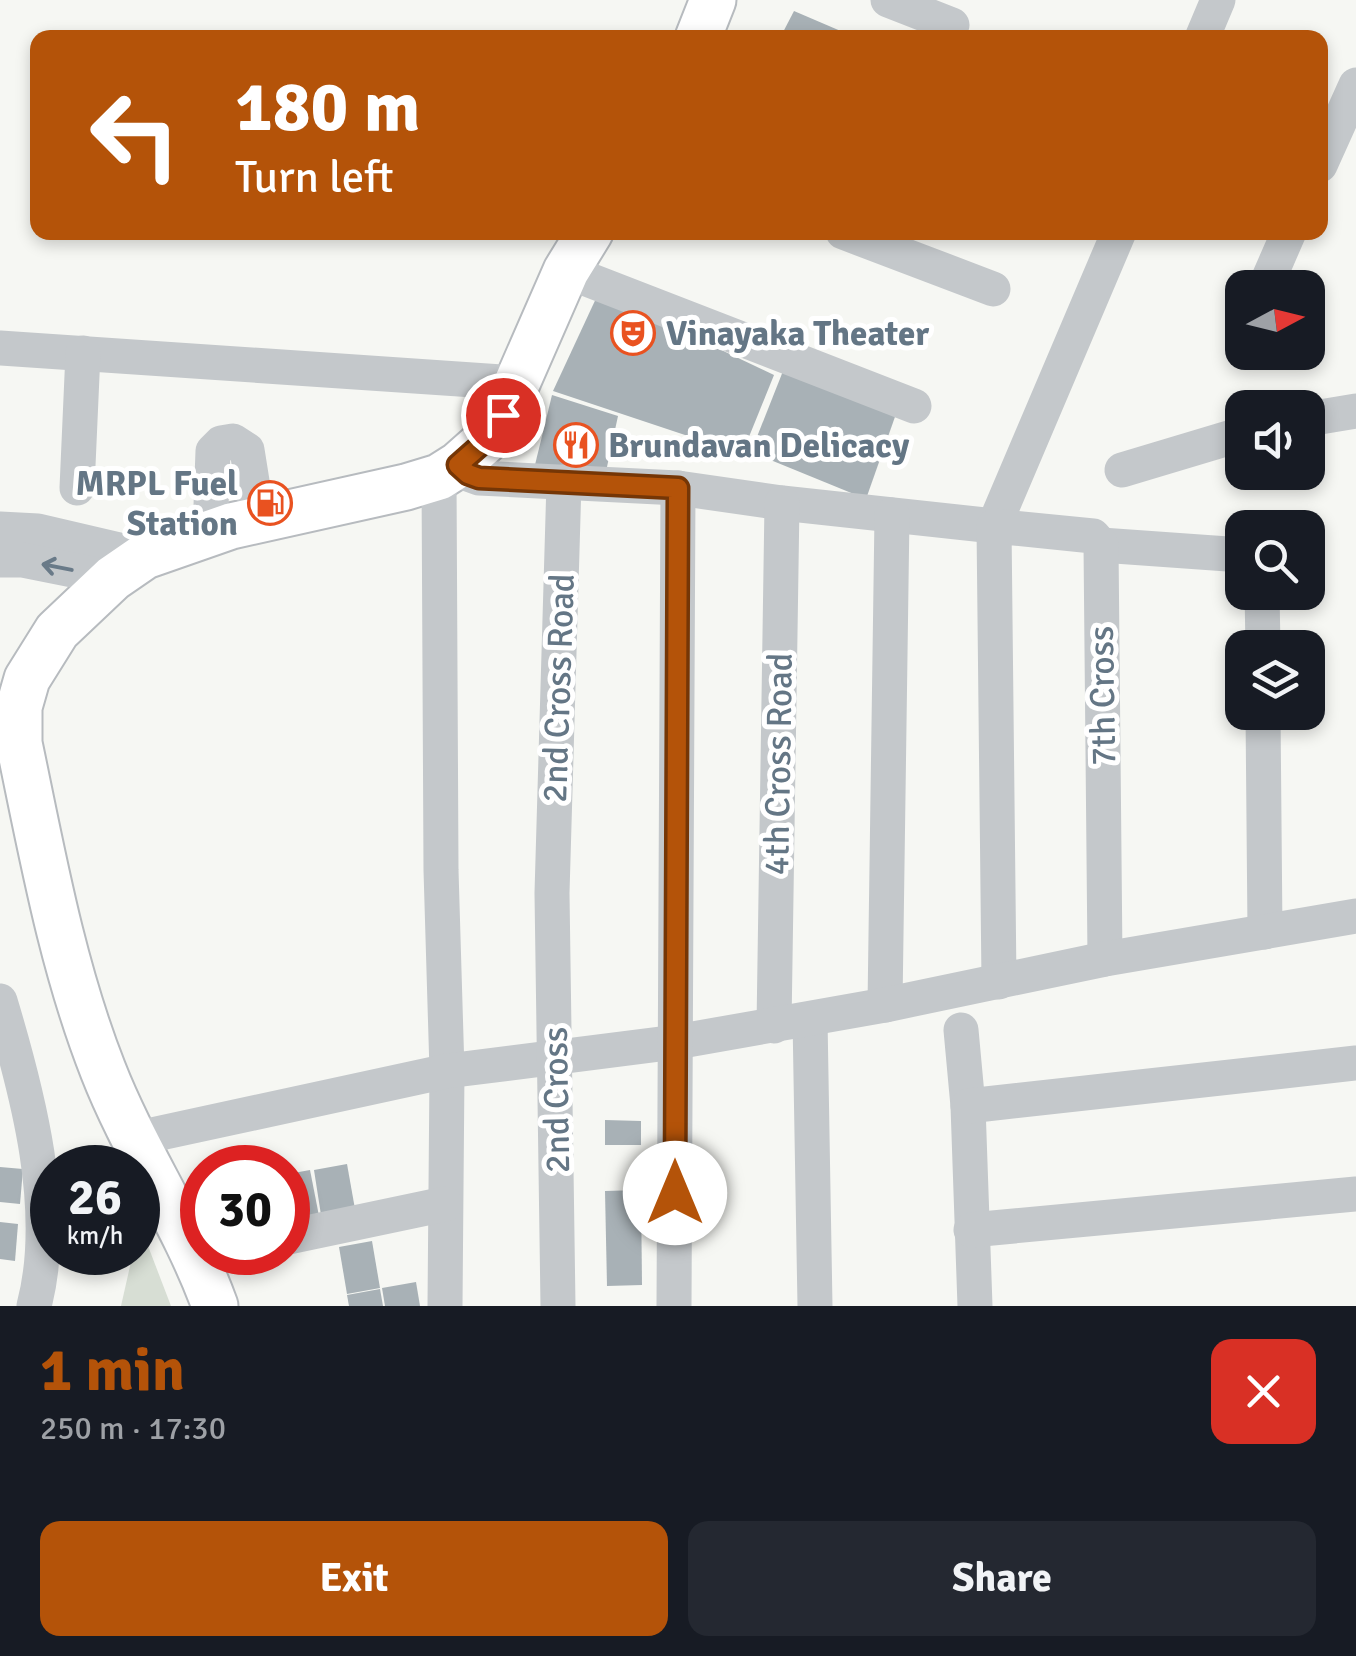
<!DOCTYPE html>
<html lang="en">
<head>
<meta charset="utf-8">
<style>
	body { margin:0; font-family:Signika,sans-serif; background:#242831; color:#f1f3f6; height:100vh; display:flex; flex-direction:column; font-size:38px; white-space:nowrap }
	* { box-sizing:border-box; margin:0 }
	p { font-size:32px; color:#9ea1a6 }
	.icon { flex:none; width:55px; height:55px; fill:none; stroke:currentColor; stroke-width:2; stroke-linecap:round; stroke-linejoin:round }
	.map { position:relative; height:1306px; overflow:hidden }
	.sheet { display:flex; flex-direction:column; background:#171b24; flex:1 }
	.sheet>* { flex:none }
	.guide { position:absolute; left:30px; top:30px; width:1298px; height:210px; border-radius:20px; box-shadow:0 5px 15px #0003; background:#b45309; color:#fff; overflow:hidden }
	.needle { width:65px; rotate:83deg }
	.controls { position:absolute; left:1225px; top:270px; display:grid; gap:20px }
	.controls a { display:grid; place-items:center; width:100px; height:100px; border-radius:20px; background:#171b24; box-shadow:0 5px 15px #0003; font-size:50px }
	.speed { position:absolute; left:30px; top:1145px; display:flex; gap:20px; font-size:50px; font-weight:700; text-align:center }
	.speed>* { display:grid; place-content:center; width:130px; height:130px; border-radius:50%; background:#171b24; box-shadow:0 5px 15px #0003; line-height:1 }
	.speed small { font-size:25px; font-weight:400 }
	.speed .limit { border:15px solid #d22; background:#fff; color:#111 }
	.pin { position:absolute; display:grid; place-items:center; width:85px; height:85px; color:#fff; margin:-42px; border:5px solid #fff; border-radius:50%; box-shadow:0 2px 10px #0007 }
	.me { position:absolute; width:110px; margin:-55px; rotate:0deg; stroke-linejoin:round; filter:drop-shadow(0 0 8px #0008) }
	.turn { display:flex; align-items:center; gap:35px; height:210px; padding:0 40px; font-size:45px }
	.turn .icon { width:130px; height:130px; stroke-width:2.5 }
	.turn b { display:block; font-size:70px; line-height:85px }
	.round { display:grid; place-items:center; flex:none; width:105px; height:105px; border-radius:20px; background:#242831 }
	.headline { display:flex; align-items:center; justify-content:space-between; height:170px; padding:0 40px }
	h1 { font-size:60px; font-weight:700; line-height:75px; color:#b45309 }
	.button { display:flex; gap:20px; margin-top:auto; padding:20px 40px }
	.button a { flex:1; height:115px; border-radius:20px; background:#b45309; color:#fff; font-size:40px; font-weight:700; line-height:115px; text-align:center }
	.button a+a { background:#242831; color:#f1f3f6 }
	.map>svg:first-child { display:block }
	.green { fill:#d7ded4 }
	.building { fill:#a8b1b6 }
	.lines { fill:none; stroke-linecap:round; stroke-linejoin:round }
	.major-casing { stroke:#b7bbbf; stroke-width:49 }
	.minor { stroke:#c4c8cb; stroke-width:35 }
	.major { stroke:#fff; stroke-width:45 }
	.oneway { stroke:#697a88 }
	.route-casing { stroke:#753606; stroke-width:25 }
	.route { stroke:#b45309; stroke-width:18 }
	.labels { text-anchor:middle; stroke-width:10; stroke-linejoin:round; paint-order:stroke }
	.poi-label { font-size:35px; font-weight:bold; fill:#647685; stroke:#fff; text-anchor:start }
	.street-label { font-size:35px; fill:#647685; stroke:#fff }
</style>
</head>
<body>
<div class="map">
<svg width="1356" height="1306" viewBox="0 0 1356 1306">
	<rect width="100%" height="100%" fill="#f6f7f3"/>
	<path class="green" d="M140,1225l31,81h-50l12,-53 5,-1z"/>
	<g class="building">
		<path d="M794,11l63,27h-77z"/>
		<path d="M599,292l175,83 -32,79 -189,-63z"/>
		<path d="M785,366l111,48 -30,85 -115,-47z"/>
		<path d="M552,395l66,21 -13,60 -72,-3z"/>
		<path d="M605,1120l36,1v24h-36z"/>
		<path d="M347,1164l8,45 -34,6 -7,-45z"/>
		<path d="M0,1167l23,2 -3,35 -20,-2z"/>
		<path d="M310,1170l9,46 -31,6v-48z"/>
		<path d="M641,1190l1,95 -35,1 -2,-95z"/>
		<path d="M0,1222l18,2 -3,37 -15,-2z"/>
		<path d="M372,1241l8,47 -33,6 -8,-47z"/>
		<path d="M416,1282l4,24h-35l-3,-18z"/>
		<path d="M380,1289l3,17h-34l-2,-11z"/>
	</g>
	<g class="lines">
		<g class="major-casing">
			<g id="major">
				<path d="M698,38l15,-38"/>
				<path d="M215,1306c-30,-83 -80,-154 -112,-236 -41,-104 -61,-217 -84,-327v-36l8,-28 30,-48 56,-53 32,-22 86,-30 175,-39 33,-10 19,-12 26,-23 19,-27 63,-144 24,-39"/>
			</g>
		</g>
		<g class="minor">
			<path d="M888,0l64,25"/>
			<path d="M1202,38l16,-38"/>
			<path d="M1320,165l36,-80"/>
			<path d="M843,232l150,57"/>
			<path d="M566,271l348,135"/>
			<path d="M1269,278l20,-46"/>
			<path d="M0,348l518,35"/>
			<path d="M1308,419l48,-8"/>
			<path d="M458,465l10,9 11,4 199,10 104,15 212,23 125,-294"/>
			<path d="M1122,470l120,-36"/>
			<path d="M439,477l2,393 6,201 -2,235"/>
			<path d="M77,488l6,-135"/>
			<path d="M0,529l38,2 107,25"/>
			<path d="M210,533l3,-82 8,-8 12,-2 14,9 11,69"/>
			<path d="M1101,545l141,10"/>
			<path d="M0,560h23l90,18"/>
			<path d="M1262,592l1,56"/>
			<path d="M1263,712l2,220"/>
			<path d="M999,982l-5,-456 99,10 8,9 4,414"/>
			<path d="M0,1001c28,93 59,210 34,305"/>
			<path d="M885,1005l7,-490"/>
			<path d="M810,1019l5,287"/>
			<path d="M774,1026l8,-523"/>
			<path d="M961,1030l7,76 7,200"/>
			<path d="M968,1106l388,-43"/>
			<path d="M133,1139l314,-68 229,-29 209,-37 220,-46 251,-43"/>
			<path d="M971,1230l385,-36"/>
			<path d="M288,1237l157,-33"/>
			<path d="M558,1306l-6,-413 12,-411"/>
			<path d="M674,1306l4,-818"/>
		</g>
		<use href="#major" class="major"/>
	</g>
	<defs><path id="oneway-shaft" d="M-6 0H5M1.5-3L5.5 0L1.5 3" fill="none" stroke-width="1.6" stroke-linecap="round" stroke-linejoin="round" transform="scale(2.5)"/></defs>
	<use class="oneway" href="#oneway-shaft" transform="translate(57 567) rotate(-169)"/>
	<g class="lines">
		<g class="route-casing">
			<path id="route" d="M503,415l-19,27 -26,23 10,9 11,4 199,10 -3,705"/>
		</g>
		<use href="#route" class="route"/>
	</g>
	<defs>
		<g id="theatre-ring" transform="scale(2.25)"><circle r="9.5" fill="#fff" stroke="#e95220" stroke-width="1.5"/><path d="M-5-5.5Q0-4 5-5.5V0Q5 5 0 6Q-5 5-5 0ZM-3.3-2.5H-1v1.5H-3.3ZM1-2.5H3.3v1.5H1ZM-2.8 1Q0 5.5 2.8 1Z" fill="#e95220"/></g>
		<g id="restaurant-ring" transform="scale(2.25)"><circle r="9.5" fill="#fff" stroke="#e95220" stroke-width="1.5"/><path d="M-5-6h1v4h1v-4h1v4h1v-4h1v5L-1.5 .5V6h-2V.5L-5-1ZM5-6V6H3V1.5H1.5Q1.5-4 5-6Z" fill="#e95220"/></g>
		<g id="fuel-ring" transform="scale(2.25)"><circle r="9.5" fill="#fff" stroke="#e95220" stroke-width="1.5"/><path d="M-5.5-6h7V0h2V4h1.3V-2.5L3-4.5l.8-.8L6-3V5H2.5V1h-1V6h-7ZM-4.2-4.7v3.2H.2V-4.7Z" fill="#e95220"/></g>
	</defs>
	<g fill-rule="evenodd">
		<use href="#theatre-ring" x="633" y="333"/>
		<use href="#restaurant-ring" x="576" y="445"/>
		<use href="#fuel-ring" x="270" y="503"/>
	</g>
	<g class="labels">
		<g class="poi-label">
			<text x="666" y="345">Vinayaka Theater</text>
			<text x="608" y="457">Brundavan Delicacy</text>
			<text x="238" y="495" text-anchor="end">MRPL Fuel<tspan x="238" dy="40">Station</tspan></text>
		</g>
		<g class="street-label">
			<text transform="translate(558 688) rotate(-88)" y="12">2nd Cross Road</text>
			<text transform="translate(1102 696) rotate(-91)" y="12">7th Cross</text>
			<text transform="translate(778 764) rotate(-89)" y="12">4th Cross Road</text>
			<text transform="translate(556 1100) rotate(-91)" y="12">2nd Cross</text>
		</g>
	</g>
</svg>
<div class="controls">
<a><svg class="needle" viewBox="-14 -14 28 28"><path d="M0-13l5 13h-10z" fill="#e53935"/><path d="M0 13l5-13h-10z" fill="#9ea1a6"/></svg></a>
<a><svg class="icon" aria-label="sound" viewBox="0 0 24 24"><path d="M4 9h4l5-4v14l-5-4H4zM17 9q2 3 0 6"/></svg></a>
<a><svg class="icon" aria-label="search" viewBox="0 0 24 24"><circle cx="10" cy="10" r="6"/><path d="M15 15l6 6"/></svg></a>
<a><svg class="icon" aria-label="layers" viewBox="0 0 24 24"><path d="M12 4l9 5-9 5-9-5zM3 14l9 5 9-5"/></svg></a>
</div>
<div class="speed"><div>26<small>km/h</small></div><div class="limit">30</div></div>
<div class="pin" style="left:503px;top:415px;background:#d93025"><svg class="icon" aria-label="arrive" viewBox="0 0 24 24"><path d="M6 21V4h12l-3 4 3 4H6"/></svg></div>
<svg class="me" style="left:675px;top:1193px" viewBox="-20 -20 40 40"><circle r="19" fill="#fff"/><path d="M0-13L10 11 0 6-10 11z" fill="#b45309"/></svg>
<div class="guide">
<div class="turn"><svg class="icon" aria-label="left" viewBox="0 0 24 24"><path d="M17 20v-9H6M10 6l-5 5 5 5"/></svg><div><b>180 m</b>Turn left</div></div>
</div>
</div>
<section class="sheet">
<div class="headline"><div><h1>1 min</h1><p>250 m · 17:30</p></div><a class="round" style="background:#d93025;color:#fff"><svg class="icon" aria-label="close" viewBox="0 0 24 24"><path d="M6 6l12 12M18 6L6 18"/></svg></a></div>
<div class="button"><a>Exit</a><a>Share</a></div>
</section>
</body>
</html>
